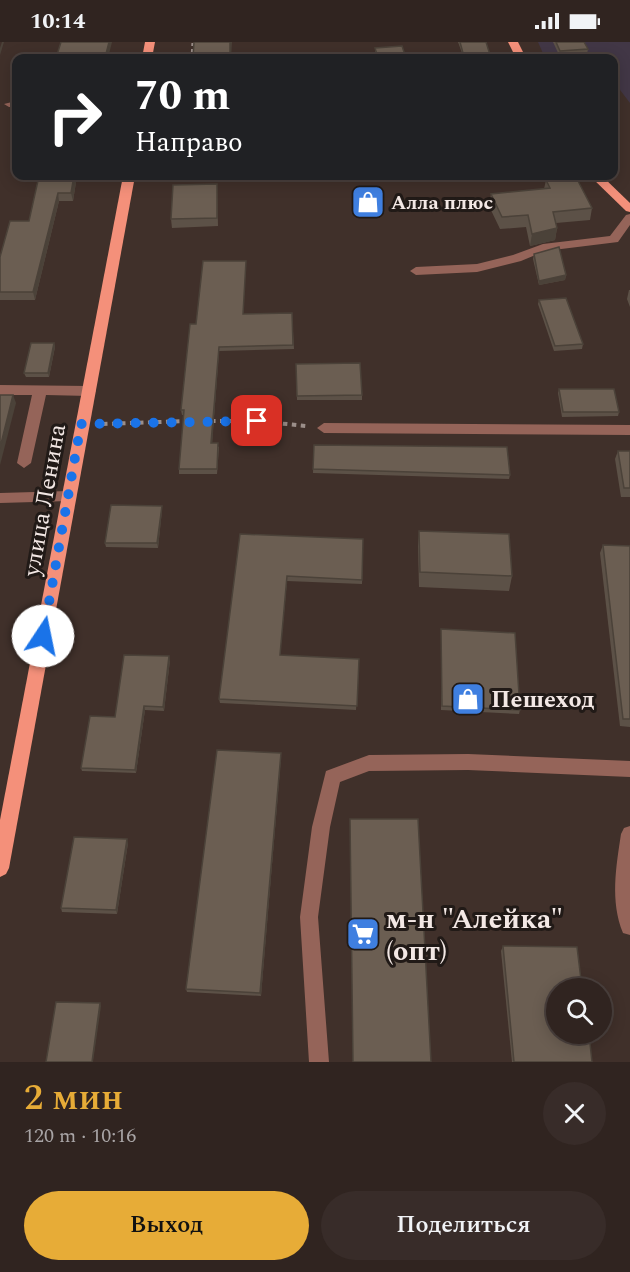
<!DOCTYPE html>
<html lang="ru">
<head>
<meta charset="utf-8">
<style>
	body { margin:0; font-family:Spectral,serif; background:#382c29; color:#f1f3f6; height:100vh; display:flex; flex-direction:column; font-size:22px; white-space:nowrap }
	* { box-sizing:border-box; margin:0 }
	p { font-size:20px; color:#a8a4a5 }
	.icon { flex:none; width:33px; height:33px; fill:none; stroke:currentColor; stroke-width:2; stroke-linecap:round; stroke-linejoin:round }
	.map { position:relative; height:1020px; overflow:hidden }
	.drawer { display:flex; flex-direction:column; background:#302420; flex:1 }
	.drawer>* { flex:none }
	.top-card { position:absolute; left:12px; top:12px; width:606px; height:126px; border-radius:12px; box-shadow:0 3px 15px #0003,0 0 0 2px #4b413e; background:#202124; color:#fff; overflow:hidden }
	.fabs { position:absolute; left:546px; top:936px; display:grid; gap:12px }
	.fabs a { display:grid; place-items:center; width:66px; height:66px; border-radius:50%; background:#302420; box-shadow:0 3px 15px #0003,0 0 0 2px #4b413e; font-size:30px }
	.pin { position:absolute; display:grid; place-items:center; width:51px; height:51px; color:#fff; margin:-26px; border-radius:12px; box-shadow:0 3px 9px #0006 }
	.me { position:absolute; width:66px; margin:-33px; rotate:11deg; stroke-linejoin:round; filter:drop-shadow(0 0 4px #0008) }
	.turn { display:flex; align-items:center; gap:21px; height:126px; padding:0 24px; font-size:27px }
	.turn .icon { width:78px; height:78px; stroke-width:2.5 }
	.turn b { display:block; font-size:42px; line-height:51px }
	.round { display:grid; place-items:center; flex:none; width:63px; height:63px; border-radius:32px; background:#382c29 }
	.overview { display:flex; align-items:center; justify-content:space-between; height:102px; padding:0 24px }
	h1 { font-size:36px; font-weight:600; line-height:45px; color:#e7ac37 }
	.button { display:flex; gap:12px; margin-top:auto; padding:12px 24px }
	.button a { flex:1; height:69px; border-radius:36px; background:#e7ac37; color:#111; font-size:24px; font-weight:600; line-height:69px; text-align:center }
	.button a+a { background:#382c29; color:#f1f3f6 }
	.status { display:flex; justify-content:space-between; align-items:center; height:42px; padding:0 30px; background:#302420; direction:ltr }
	.status svg { height:16px; fill:currentColor }
	.map>svg:first-child { display:block }
	.industrial { fill:#423746 }
	.lines { fill:none; stroke-linecap:round; stroke-linejoin:round }
	.path-far1 { stroke:#9b8e89; stroke-width:3; stroke-dasharray:3 3; stroke-linecap:butt }
	.path { stroke:#9b8e89; stroke-width:4; stroke-dasharray:4.5 4.5; stroke-linecap:butt }
	.minor { fill:#956459; fill-rule:evenodd }
	.major { fill:#f4907a; fill-rule:evenodd }
	.wall { fill:#5c5147 }
	.shaded-wall { fill:#4b4239 }
	.building { fill:#6b5e52; stroke:#4b4239; stroke-width:1.5 }
	.route { stroke:#1a73e8; stroke-width:10; stroke-dasharray:0 18 }
	.labels { text-anchor:middle; stroke-width:6; stroke-linejoin:round; paint-order:stroke }
	.far-poi-label { font-size:20px; font-weight:bold; fill:#f3e8e5; stroke:#211a17; text-anchor:start }
	.street-label { font-size:24px; fill:#f3e8e5; stroke:#211a17 }
	.poi-label { font-size:24px; font-weight:bold; fill:#f3e8e5; stroke:#211a17; text-anchor:start }
	.near-poi-label { font-size:28px; font-weight:bold; fill:#f3e8e5; stroke:#211a17; text-anchor:start }
</style>
</head>
<body>
<div class="status"><b>10:14</b><svg viewBox="0 0 49 12"><path d="M0 12V9h3v3zM5 12V6h3v6zM10 12V3h3v9zM15 12V0h3v12zM26 1h20v11H26zM47 4h2v5h-2z"/></svg></div>
<div class="map">
<svg width="630" height="1020" viewBox="0 0 630 1020">
	<rect width="100%" height="100%" fill="#40302a"/>
	<path class="industrial" d="M538,0h92v61l-16,-21v-24h-69z"/>
	<g class="lines">
		<path class="path-far1" d="M192,16l1,-16"/>
		<g class="path">
			<path d="M211,379h46l49,5"/>
			<path d="M103,382l83,-3"/>
		</g>
		<g class="minor">
			<path d="M16,59v6h-7l-5,-3z"/>
			<path d="M630,172v11l-12,17 -73,9 -24,10 -44,11 -61,3 -6,-4 6,-4 61,-3 36,-9 30,-11 67,-8 16,-21z"/>
			<path d="M0,343l89,1 7,5 -7,5 -43,-1 -15,68 -7,5 -7,-5 15,-68h-32z"/>
			<path d="M324,381l306,2v10l-306,-2 -7,-5z"/>
			<path d="M69,449l7,5 -7,5 -69,2v-10z"/>
			<path d="M468,712l162,7v16l-162,-7 -99,1 -29,11 -10,45 -12,90 11,145h-20l-9,-145 12,-90 14,-56 43,-16z"/>
			<path d="M630,784v109l-7,-2c-13,-32 -7,-66 -2,-99l3,-6z"/>
		</g>
		<g class="major">
			<path d="M145,0h10l-3,16h-10z"/>
			<path d="M508,0h10l8,16h-10z"/>
			<path d="M123,134h12l-126,692 -3,6 -6,3v-57z"/>
			<path d="M590,134h12l28,27v9l-4,-1z"/>
		</g>
	</g>
	<g class="wall">
		<path d="M458,0h28l5,16h-48v-4l19,-1z"/>
		<path d="M553,0h31l4,7 -1,5 -28,1z"/>
		<path d="M375,6l31,10h-31z"/>
		<path d="M39,134h38l-4,25h-14l-24,99h-35v-43l29,-36z"/>
		<path d="M546,138l46,28 -2,12 -34,3 1,5 -2,12 -25,6 -4,-19 -26,2 -11,-23 2,-12 53,-5z"/>
		<path d="M217,142l1,42 -46,2 -1,-9z"/>
		<path d="M534,212l32,21 -1,5 -26,5 -6,-26z"/>
		<path d="M246,219l-3,53 49,-1 2,36 -75,2 -7,92 7,4 -2,27h-38v-5l5,-54h-2l-1,-5 15,-86z"/>
		<path d="M629,248h1v17l-3,-8z"/>
		<path d="M539,258l44,44 -1,5 -28,2 -16,-47z"/>
		<path d="M54,301l1,4 -6,30h-23l-2,-4z"/>
		<path d="M296,322l66,31v5h-65z"/>
		<path d="M559,347l60,23 -1,4 -56,1 -4,-24z"/>
		<path d="M314,403l196,30 -1,4 -196,-6z"/>
		<path d="M618,409h12v46h-9l-6,-38z"/>
		<path d="M162,468l-4,38 -52,-1 -1,-4z"/>
		<path d="M419,489l93,45 -3,15 -90,-4 -1,-41z"/>
		<path d="M240,492l123,5 -1,45 -75,-3 -7,74 79,4 -3,51 -136,-7 -1,-4z"/>
		<path d="M603,503l27,1v181l-10,-1 -20,-173z"/>
		<path d="M441,587l79,81 -1,4 -78,-4z"/>
		<path d="M170,618l-6,51 -19,-1 -9,63 -54,-2 -1,-3z"/>
		<path d="M281,715l-20,239 -74,-4 -1,-3z"/>
		<path d="M128,801l-11,71 -55,-2 -1,-4z"/>
		<path d="M503,904l89,116h-80l-11,-111z"/>
	</g>
	<g class="shaded-wall">
		<path d="M2,0h2l-4,13v-7z"/>
		<path d="M109,0h3l-4,16h-3z"/>
		<path d="M230,0h2l-1,16h-1z"/>
		<path d="M74,134h3l-4,25 -2,-8z"/>
		<path d="M58,151l1,8 -24,99 -2,-8z"/>
		<path d="M557,186l-2,12 -25,6 2,-12z"/>
		<path d="M566,233l-1,5 -26,5v-4z"/>
		<path d="M54,301l1,4 -6,30 -1,-4z"/>
		<path d="M219,305v4l-7,96 -1,-4z"/>
		<path d="M13,353l3,8 -16,62v-17z"/>
		<path d="M162,464v4l-4,38 -1,-5z"/>
		<path d="M169,614l1,4 -6,51 -1,-4z"/>
		<path d="M144,664l1,4 -9,63 -1,-3z"/>
		<path d="M281,711v4l-20,239 -1,-3z"/>
		<path d="M127,797l1,4 -11,71 -1,-4z"/>
		<path d="M100,961l1,3 -8,56h-1z"/>
	</g>
	<g class="building">
		<path d="M61,0h48l-4,16h-49z"/>
		<path d="M194,0h36v16h-37z"/>
		<path d="M460,0h26l5,16h-47l-1,-4 20,-1z"/>
		<path d="M556,0h28l4,7 -28,2z"/>
		<path d="M402,4l4,12h-28l-3,-10z"/>
		<path d="M39,134h35l-3,17h-13l-25,99h-33v-35l10,-36h19z"/>
		<path d="M576,135l16,31 -39,4 4,16 -25,6 -4,-19 -26,2 -11,-23 59,-6 -4,-8z"/>
		<path d="M217,142v34l-46,1 2,-34z"/>
		<path d="M559,205l7,28 -27,6 -5,-27z"/>
		<path d="M203,219h43l-3,53 49,-1 1,32 -74,2 -8,96h7l-1,26h-38l5,-59h-3l9,-86h6z"/>
		<path d="M566,256l17,46 -28,2 -16,-46z"/>
		<path d="M31,301h23l-6,30h-24z"/>
		<path d="M360,321l2,32 -65,1 -1,-32z"/>
		<path d="M559,347h55l5,23h-56z"/>
		<path d="M0,353h13l-13,53z"/>
		<path d="M314,403l193,2 3,28 -197,-6z"/>
		<path d="M618,409h12v37h-6z"/>
		<path d="M111,463l51,1 -5,37h-52z"/>
		<path d="M419,489l90,3 3,42 -92,-4z"/>
		<path d="M240,492l123,5 -1,41 -75,-4 -7,79 79,4 -2,47 -138,-7z"/>
		<path d="M603,503l27,1v173h-7z"/>
		<path d="M441,587l74,4 5,77 -78,-4z"/>
		<path d="M124,613l45,1 -6,51 -19,-1 -9,64 -54,-2 9,-52 25,1z"/>
		<path d="M217,708l64,3 -21,240 -74,-4z"/>
		<path d="M350,777h68l13,243h-78z"/>
		<path d="M74,795l53,2 -11,71 -55,-2z"/>
		<path d="M503,904l74,1 5,41h-26v46h33l3,28h-78z"/>
		<path d="M56,960l44,1 -8,59h-46z"/>
	</g>
	<g class="lines">
		<path class="route" d="M43,594l38,-212 176,-3"/>
	</g>
	<defs>
		<g id="shop-square" transform="scale(1.725)"><rect x="-9" y="-9" width="18" height="18" rx="4" fill="#3f7fe0" stroke="#211a17"/><path d="M-5-2.5h2.3a2.7 3.5 0 0 1 5.4 0H5L5.5 6h-11ZM-1.5-2.5h3a1.5 2.3 0 0 0-3 0Z" fill="#fff"/></g>
		<g id="supermarket-square" transform="scale(1.725)"><rect x="-9" y="-9" width="18" height="18" rx="4" fill="#3f7fe0" stroke="#211a17"/><path d="M-6-5.5h2.5l.6 2H6L4.5 2H-2.5L-4.4-4H-6ZM-1.5 3.2a1.3 1.3 0 1 0 .1 0ZM3 3.2a1.3 1.3 0 1 0 .1 0Z" fill="#fff"/></g>
	</defs>
	<g fill-rule="evenodd">
		<use href="#shop-square" x="368" y="160"/>
		<use href="#shop-square" x="468" y="657"/>
		<use href="#supermarket-square" x="363" y="892"/>
	</g>
	<g class="labels">
		<g class="far-poi-label">
			<text x="391" y="167">Алла плюс</text>
		</g>
		<g class="street-label">
			<text transform="translate(44 458) rotate(-80)" y="8">улица Ленина</text>
		</g>
		<g class="poi-label">
			<text x="491" y="665">Пешеход</text>
		</g>
		<g class="near-poi-label">
			<text x="386" y="886">м-н "Алейка"<tspan x="386" dy="32">(опт)</tspan></text>
		</g>
	</g>
</svg>
<div class="fabs">
<a><svg class="icon" aria-label="search" viewBox="0 0 24 24"><circle cx="10" cy="10" r="6"/><path d="M15 15l6 6"/></svg></a>
</div>
<div class="pin" style="left:257px;top:379px;background:#d93025"><svg class="icon" aria-label="arrive" viewBox="0 0 24 24"><path d="M6 21V4h12l-3 4 3 4H6"/></svg></div>
<svg class="me" style="left:43px;top:594px" viewBox="-20 -20 40 40"><circle r="19" fill="#fff"/><path d="M0-13L10 11 0 6-10 11z" fill="#1a73e8"/></svg>
<div class="top-card">
<div class="turn"><svg class="icon" aria-label="right" viewBox="0 0 24 24"><path d="M7 20v-9h11M14 6l5 5-5 5"/></svg><div><b>70 m</b>Направо</div></div>
</div>
</div>
<section class="drawer">
<div class="overview"><div><h1>2 мин</h1><p>120 m · 10:16</p></div><a class="round"><svg class="icon" aria-label="close" viewBox="0 0 24 24"><path d="M6 6l12 12M18 6L6 18"/></svg></a></div>
<div class="button"><a>Выход</a><a>Поделиться</a></div>
</section>
</body>
</html>
